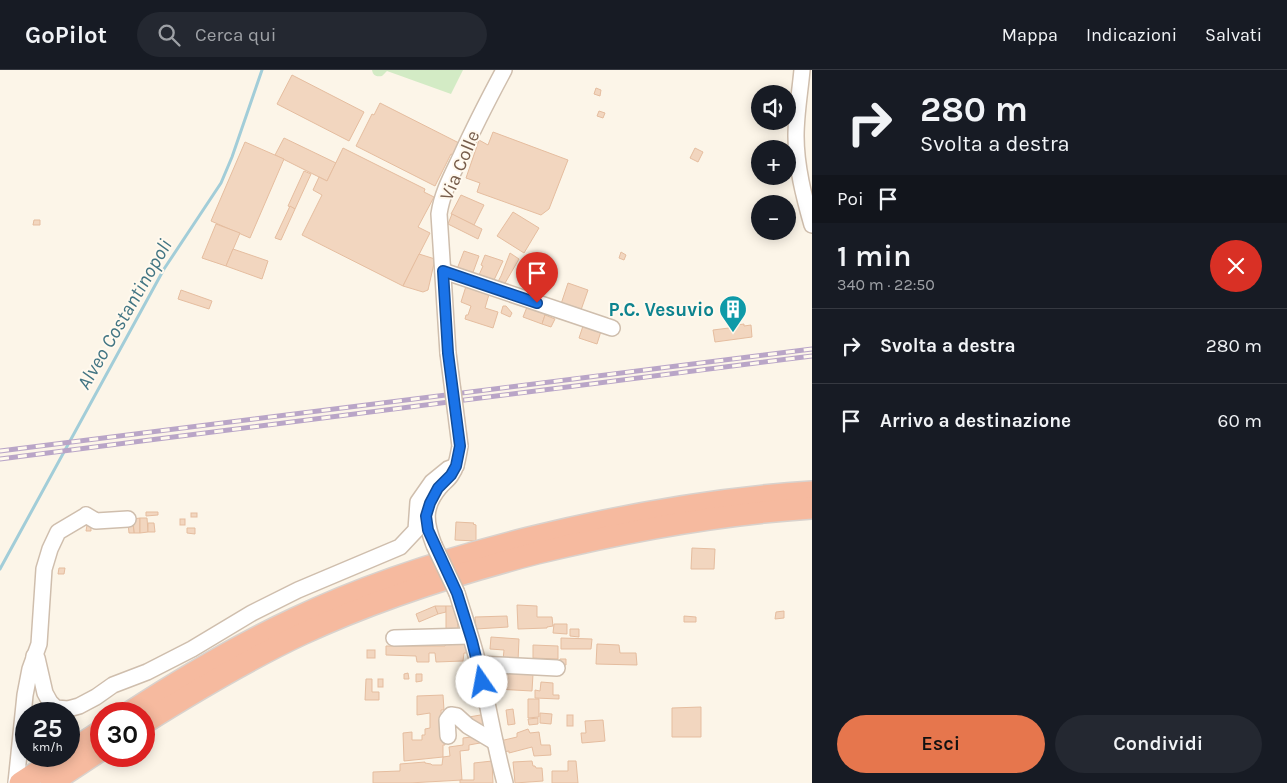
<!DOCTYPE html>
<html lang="it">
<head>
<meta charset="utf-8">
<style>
	body { margin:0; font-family:Karla,sans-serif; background:#242831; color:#f1f3f6; height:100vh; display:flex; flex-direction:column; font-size:19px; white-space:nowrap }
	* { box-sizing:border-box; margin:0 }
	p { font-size:16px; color:#9ea1a6 }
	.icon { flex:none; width:28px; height:28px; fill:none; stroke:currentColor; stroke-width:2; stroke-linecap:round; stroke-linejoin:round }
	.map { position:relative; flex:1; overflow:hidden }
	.side { display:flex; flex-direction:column; background:#171b24; width:475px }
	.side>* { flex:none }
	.top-card { background:#171b24; color:#f1f3f6; overflow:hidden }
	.controls { position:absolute; left:751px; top:15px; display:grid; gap:10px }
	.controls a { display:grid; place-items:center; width:45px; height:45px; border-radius:50%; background:#171b24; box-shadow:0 2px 12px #0003; font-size:25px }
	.speed { position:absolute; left:15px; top:632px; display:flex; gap:10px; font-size:25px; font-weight:700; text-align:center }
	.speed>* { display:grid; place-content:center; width:65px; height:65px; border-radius:50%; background:#171b24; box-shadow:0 2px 12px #0003; line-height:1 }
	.speed small { font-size:12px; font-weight:400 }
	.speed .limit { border:8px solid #d22; background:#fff; color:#111 }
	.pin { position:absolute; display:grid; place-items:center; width:42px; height:42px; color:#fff; margin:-51px -21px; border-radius:50% 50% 50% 0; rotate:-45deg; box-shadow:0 0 5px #0007 }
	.pin .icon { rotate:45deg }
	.me { position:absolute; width:55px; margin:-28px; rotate:348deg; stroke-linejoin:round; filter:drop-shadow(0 0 4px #0008) }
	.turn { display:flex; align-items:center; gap:18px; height:105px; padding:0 25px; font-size:22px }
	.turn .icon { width:65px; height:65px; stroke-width:2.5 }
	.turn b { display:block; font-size:35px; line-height:42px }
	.then { display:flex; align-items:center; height:48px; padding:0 25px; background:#0003; gap:10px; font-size:19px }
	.round { display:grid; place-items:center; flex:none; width:52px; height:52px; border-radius:26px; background:#242831 }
	.headline { display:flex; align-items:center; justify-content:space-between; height:85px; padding:0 25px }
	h1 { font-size:30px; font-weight:600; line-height:38px }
	.button { display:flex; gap:10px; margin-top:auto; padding:10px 25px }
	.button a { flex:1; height:58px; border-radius:30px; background:#e6764d; color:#111; font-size:20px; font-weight:600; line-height:58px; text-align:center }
	.button a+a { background:#242831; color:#f1f3f6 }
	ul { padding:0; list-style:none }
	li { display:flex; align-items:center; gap:15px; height:75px; padding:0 25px; border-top:1px solid #363941 }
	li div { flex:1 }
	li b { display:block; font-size:19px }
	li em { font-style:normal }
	header { display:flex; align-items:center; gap:30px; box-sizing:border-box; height:70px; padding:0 25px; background:#171b24; border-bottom:1px solid #363941 }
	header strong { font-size:24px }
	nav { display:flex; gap:28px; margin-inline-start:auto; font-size:18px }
	.search { width:350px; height:45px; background:#242831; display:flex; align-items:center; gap:12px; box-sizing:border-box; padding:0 18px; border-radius:28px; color:#9ea1a6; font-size:19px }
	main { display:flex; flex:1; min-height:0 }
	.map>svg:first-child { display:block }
	.green { fill:#d3ebc5 }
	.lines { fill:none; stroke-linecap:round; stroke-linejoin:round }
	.stream { stroke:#a2cdd8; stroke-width:3 }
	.building { fill:#f2d6bf; stroke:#e5bd9f }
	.minor-casing { stroke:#cfbead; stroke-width:18 }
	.highway-casing { stroke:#d9d2cd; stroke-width:24 }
	.minor { stroke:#fff; stroke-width:15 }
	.highway { stroke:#f6ba9f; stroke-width:21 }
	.rail-casing { stroke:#b9a5c7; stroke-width:5 }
	.rail { stroke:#fff9ee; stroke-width:3; stroke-dasharray:9; stroke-linecap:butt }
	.minor-bridge-casing { stroke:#cfbead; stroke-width:18; stroke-linecap:butt }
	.minor-bridge { stroke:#fff; stroke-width:15 }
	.route-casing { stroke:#114b97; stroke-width:12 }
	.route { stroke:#1a73e8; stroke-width:9 }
	.labels { text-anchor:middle; stroke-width:4; stroke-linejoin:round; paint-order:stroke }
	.street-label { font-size:19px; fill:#775d4b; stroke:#fff9ee }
	.culture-label { font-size:19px; font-weight:bold; fill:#0d838f; stroke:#fff9ee; text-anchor:end }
	.water-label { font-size:20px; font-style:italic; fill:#427583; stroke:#fff9ee }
</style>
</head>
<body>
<header>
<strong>GoPilot</strong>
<div class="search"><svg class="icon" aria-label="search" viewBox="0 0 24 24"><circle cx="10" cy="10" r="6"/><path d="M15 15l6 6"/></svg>Cerca qui</div>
<nav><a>Mappa</a><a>Indicazioni</a><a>Salvati</a></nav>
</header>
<main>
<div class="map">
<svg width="812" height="713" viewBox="0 0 812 713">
	<rect width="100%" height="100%" fill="#fcf5e8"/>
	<path class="green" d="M372,0h91l-12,24 -64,-23 -5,5c-5,1 -9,0 -10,-6z"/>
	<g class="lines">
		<path class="stream" d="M0,499l164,-300 57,-86 11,-26 30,-87"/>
	</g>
	<g class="building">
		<path d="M292,5l72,37 -15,29 -72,-37z"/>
		<path d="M596,18l5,2 -1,6 -6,-2z"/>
		<path d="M380,33l81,41 -6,12 -4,-2 -16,32 -79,-40 16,-32 2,1z"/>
		<path d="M599,41l6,2 -2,5 -6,-2z"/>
		<path d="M493,62l75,28 -19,49 -8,6 -64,-23 3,-9 -14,-5 13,-38 9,5z"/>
		<path d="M284,68l52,25 -9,18 -52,-26z"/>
		<path d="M245,72l39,17 -34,79 -39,-17z"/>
		<path d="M343,78l82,41 -1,3 10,5 -16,30 12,6 -27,53 -101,-51 20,-40 -9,-5 6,-13 8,4z"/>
		<path d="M695,78l8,4 -5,10 -8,-4z"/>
		<path d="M304,101l7,3 -16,35 -7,-3z"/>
		<path d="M461,125l23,10 -10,20 -23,-11z"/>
		<path d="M290,136l5,3 -14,31 -6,-2z"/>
		<path d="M513,142l26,16 -15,25 -27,-17z"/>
		<path d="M452,144l30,15 -4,10 -30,-15z"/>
		<path d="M34,150h6v5h-7z"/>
		<path d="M216,154l24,9 -14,33 -24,-8z"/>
		<path d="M233,179l35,12 -6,18 -36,-13z"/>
		<path d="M464,181l15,5 -7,19 -15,-6z"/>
		<path d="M621,182l5,3 -2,5 -5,-2z"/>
		<path d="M510,183l9,6 -18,31 -6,-3 6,-11z"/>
		<path d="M419,184l16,5 -7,31 -5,2 -20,-6z"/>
		<path d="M485,185l18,6 -9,19 -15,-5 4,-9 -2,-1z"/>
		<path d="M467,213l23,8 -5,17 13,4 -5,16 -28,-9 1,-4h2l3,-9 -10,-4z"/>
		<path d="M568,213l20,7 -7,20 -20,-6z"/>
		<path d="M181,220l31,11 -3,8 -31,-10z"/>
		<path d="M529,232l18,7 -5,15 -19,-7z"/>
		<path d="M503,236h3l6,7 -2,4 -9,-4z"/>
		<path d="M545,245l10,4 -4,8 -9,-3z"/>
		<path d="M584,253l18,5 -5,16 -18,-6z"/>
		<path d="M744,254v2l7,-1 1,12 -37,5 -2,-12 16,-2v-2z"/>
		<path d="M146,442h12v3l-12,1z"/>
		<rect x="191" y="443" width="6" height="4"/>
		<path d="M140,448v15h-6l-1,-14z"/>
		<path d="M140,448h7l1,14 -8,1z"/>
		<rect x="180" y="449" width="5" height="6"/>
		<path d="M456,452l18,1 -1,1 3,1v16l-21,-1z"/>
		<path d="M128,453h5l1,10h-5z"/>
		<path d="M148,453h6l1,9h-7z"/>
		<path d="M87,455l4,1v5h-5z"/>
		<path d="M187,458h8v6l-8,-1z"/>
		<path d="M692,478l23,1 -1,20h-23z"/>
		<path d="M59,498h6l-1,6h-6z"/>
		<path d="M517,535l20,1v11h15l1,9 -6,1v1l-29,1z"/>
		<path d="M435,536l3,8 -19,8 -3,-8z"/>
		<path d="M435,536h11v6l-8,2z"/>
		<path d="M446,536h11l1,28 -12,1z"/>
		<path d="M784,541v7l-9,1 1,-7z"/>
		<path d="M507,546l1,11 -32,2 -1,-12z"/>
		<path d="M684,546l12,1v5h-12z"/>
		<path d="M554,554h13v10l-14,-1z"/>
		<path d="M570,559h9v8l-9,-1z"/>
		<path d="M491,567l28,2 -1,22 -15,-1 1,-10 -14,-1z"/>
		<path d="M561,568l31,1 -1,10h-30z"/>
		<path d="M446,573h23v10h-5l-1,8 -27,1 -1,-9h-6v9h-12l-1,-6 -30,-1v-9h59z"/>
		<path d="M597,574l22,1 1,8h16l1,12 -41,-1z"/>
		<path d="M533,575l25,1v13l-25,-1z"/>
		<rect x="367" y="580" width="8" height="8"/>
		<path d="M560,589h6v6l-7,-1z"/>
		<path d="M501,602l32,2 -1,17 -36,-2 1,-8 3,1z"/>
		<path d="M408,603l1,6h-5v-5z"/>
		<path d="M416,604h6v7l-6,1z"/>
		<path d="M366,609h6v13h7v8h-14z"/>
		<rect x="378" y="609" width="5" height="8"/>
		<path d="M541,612l12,1v12h6v4l-24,-1v-8l5,1z"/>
		<path d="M443,625l1,15h-3l1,18 2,-1 1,18h-2v12l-39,4 -1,-28 9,-1v8h10v-5h3v-6l5,-1v-15l-13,2v-19z"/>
		<path d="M528,629h11v18l-11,1z"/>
		<path d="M701,637v30h-29v-29z"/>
		<path d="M513,639l2,15 -7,1 -2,-15z"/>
		<path d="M540,643l12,1 -1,10 -11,-1z"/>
		<path d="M486,644l4,18 -20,-11 -1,-4z"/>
		<rect x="567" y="645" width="6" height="11"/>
		<path d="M538,648v6l-9,1 -1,-6z"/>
		<path d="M603,650l2,21 -23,2 -1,-10h5l-1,-12z"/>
		<path d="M528,659l2,4 9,-1 2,13h9l1,10 -17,1 -2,-9 -23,6v-2l-6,1 -3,-11 17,-4v-4z"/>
		<path d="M479,666l1,7 -11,2v5l-9,1 2,29 -53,3h-36v-11l27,-1v-7l25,-2v1l6,1 1,1h10l1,-8 7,-1 -1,-9 14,-2v-7z"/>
		<path d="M492,691l1,22h-33v-3h14v-17z"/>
		<path d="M532,691l1,5h2l1,2h6l1,13 -28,2 -2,-21z"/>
		<path d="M568,691h8l2,22h-26v-12h16z"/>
	</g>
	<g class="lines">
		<g class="minor-casing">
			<g id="minor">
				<path d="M802,0c-2,22 -6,44 -6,66 0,30 8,61 16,89"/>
				<path d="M443,201l169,57"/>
				<path d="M448,283l-9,-139c3,-21 13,-39 22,-58 13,-29 28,-58 43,-86"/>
				<path d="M434,475c-9,-23 -11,-38 6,-58 3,-4 8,-7 11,-12 6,-8 7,-19 9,-29"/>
				<path d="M457,523c7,23 15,46 21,70 10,40 16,80 27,120"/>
				<path d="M394,568l76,-2"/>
				<path d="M34,586l3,2 8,35 5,9 6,6 12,1 11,-3 17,-9 17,-12 34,-13 45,-23 60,-36 46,-23 102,-43 16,-17 2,-28 14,-20 16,-13 8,-3"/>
				<path d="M478,594l79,4"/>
				<path d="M448,666l-1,-16 4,-5 6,1 11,10 27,16"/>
				<path d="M16,713l9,-88 5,-26 9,-25 5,-75 6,-20 8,-17 27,-16 1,-1 10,6 32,-2"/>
			</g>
		</g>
		<g class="highway-casing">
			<g id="highway">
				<path d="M127,644c54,-35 109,-68 167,-95 75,-36 155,-61 235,-81 93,-23 188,-40 283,-46"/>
				<path d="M144,653c51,-32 103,-63 158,-89 75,-35 154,-60 235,-81 90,-22 182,-39 275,-45"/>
				<path d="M69,682l32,-21"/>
				<path d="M20,713l42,-27"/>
				<path d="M51,713l50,-33"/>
			</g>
		</g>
		<use href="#minor" class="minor"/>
		<use href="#highway" class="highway"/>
		<g class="rail-casing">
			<g id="rail">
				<path d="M0,381l812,-102"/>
				<path d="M0,389l812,-103"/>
			</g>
		</g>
		<use href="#rail" class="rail"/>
		<g class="minor-bridge-casing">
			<g id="minor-bridge">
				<path d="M448,283l12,93"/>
				<path d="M434,475l23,48"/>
			</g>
		</g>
		<use href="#minor-bridge" class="minor-bridge"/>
	</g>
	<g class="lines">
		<g class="route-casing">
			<path id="route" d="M482,612l-10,-41 -15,-48 -29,-63 -2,-14 4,-13 8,-15 13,-13 5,-9 4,-20 -12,-93 -5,-82 94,32"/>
		</g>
		<use href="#route" class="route"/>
	</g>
	<defs>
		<g id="building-pin" transform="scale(1.4375)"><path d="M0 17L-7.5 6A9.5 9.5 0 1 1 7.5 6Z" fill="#0f9aa8" stroke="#fff9ee"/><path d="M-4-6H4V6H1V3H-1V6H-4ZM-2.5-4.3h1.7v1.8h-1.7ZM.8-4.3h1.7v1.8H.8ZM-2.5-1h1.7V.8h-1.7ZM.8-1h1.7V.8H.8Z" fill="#fff"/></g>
	</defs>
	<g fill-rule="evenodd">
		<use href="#building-pin" x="733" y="239"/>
	</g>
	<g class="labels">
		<g class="street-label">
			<text transform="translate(459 95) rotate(-67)" y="7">Via Colle</text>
		</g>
		<g class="culture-label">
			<text x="714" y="246">P.C. Vesuvio</text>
		</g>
		<g class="water-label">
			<text transform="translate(124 244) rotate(-60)" y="7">Alveo Costantinopoli</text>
		</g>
	</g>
</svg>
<div class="controls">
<a><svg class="icon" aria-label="sound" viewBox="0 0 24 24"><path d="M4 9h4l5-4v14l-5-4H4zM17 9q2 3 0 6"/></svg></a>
<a>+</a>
<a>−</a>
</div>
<div class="speed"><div>25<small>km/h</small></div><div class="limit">30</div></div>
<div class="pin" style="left:537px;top:233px;background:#d93025"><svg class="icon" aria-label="arrive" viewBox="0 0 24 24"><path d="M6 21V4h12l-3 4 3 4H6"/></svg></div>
<svg class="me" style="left:482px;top:612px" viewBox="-20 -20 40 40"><circle r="19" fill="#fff"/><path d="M0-13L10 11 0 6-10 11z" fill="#1a73e8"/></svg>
</div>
<section class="side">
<div class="top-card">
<div class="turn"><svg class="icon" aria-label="right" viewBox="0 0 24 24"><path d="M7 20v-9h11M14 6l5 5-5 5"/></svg><div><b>280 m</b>Svolta a destra</div></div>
<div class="then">Poi<svg class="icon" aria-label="arrive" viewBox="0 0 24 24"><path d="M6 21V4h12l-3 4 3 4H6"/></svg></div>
</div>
<div class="headline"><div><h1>1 min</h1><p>340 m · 22:50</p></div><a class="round" style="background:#d93025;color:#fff"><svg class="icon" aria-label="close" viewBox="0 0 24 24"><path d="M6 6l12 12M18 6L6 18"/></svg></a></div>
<ul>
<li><svg class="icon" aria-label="right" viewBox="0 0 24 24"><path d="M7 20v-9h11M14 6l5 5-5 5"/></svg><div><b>Svolta a destra</b></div><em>280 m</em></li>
<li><svg class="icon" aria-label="arrive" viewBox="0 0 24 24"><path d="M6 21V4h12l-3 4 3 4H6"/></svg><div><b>Arrivo a destinazione</b></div><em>60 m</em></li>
</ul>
<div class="button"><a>Esci</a><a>Condividi</a></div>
</section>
</main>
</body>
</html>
